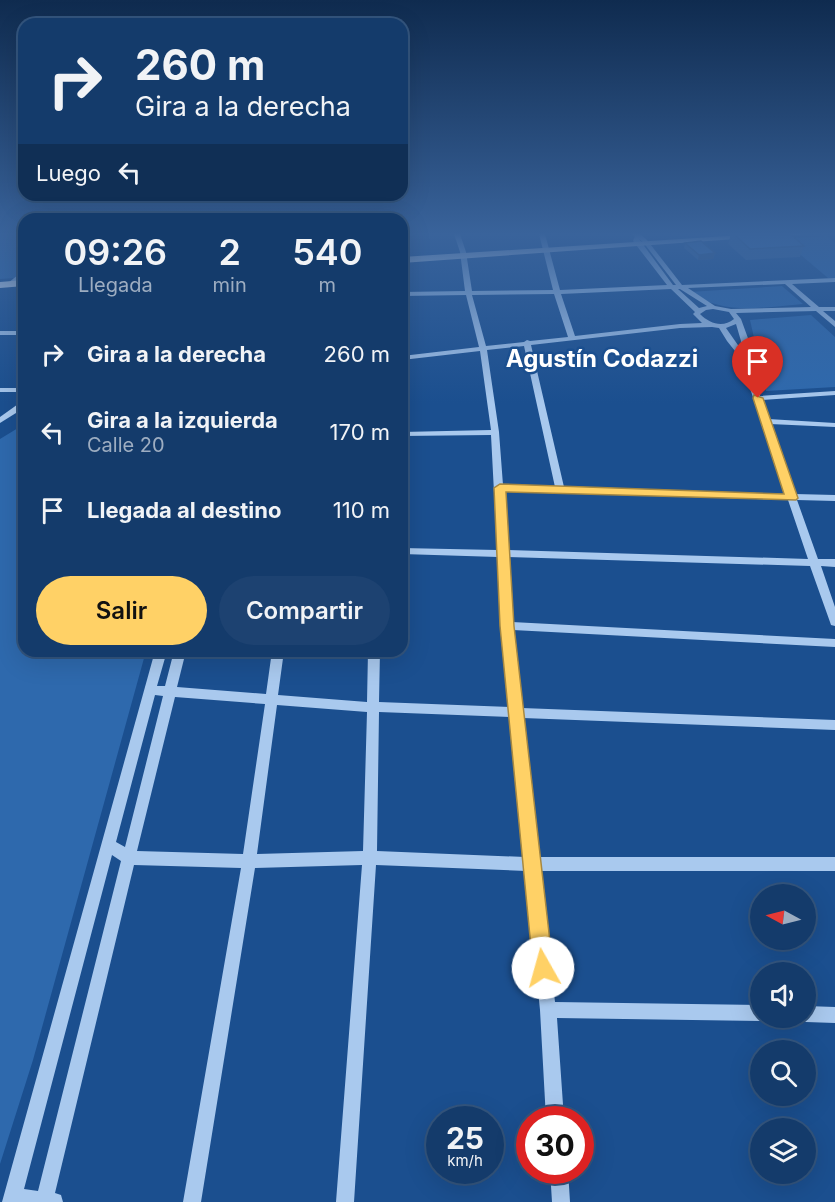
<!DOCTYPE html>
<html lang="es">
<head>
<meta charset="utf-8">
<style>
	body { margin:0; font-family:Inter,sans-serif; background:#1d4271; color:#f1f3f6; height:100vh; display:flex; flex-direction:column; font-size:22px; white-space:nowrap }
	* { box-sizing:border-box; margin:0 }
	p { font-size:20px; color:#9dadc1 }
	.icon { flex:none; width:33px; height:33px; fill:none; stroke:currentColor; stroke-width:2; stroke-linecap:round; stroke-linejoin:round }
	.map { position:relative; flex:1; overflow:hidden }
	.panel { position:absolute; left:18px; top:213px; width:390px; height:444px; display:flex; flex-direction:column; background:#143b6b; border-radius:18px; box-shadow:0 6px 24px #0002,0 0 0 2px #33557e }
	.panel>* { flex:none }
	.hud { position:absolute; left:18px; top:18px; width:390px; height:183px; border-radius:18px; box-shadow:0 6px 24px #0002,0 0 0 2px #33557e; background:#143b6b; color:#f1f3f6; overflow:hidden }
	.needle { width:39px; rotate:277deg }
	.buttons { position:absolute; left:750px; top:884px; display:grid; gap:12px }
	.buttons a { display:grid; place-items:center; width:66px; height:66px; border-radius:50%; background:#143b6b; box-shadow:0 6px 24px #0002,0 0 0 2px #33557e; font-size:30px }
	.speed { position:absolute; left:426px; top:1106px; display:flex; gap:12px; font-size:30px; font-weight:700; text-align:center }
	.speed>* { display:grid; place-content:center; width:78px; height:78px; border-radius:50%; background:#143b6b; box-shadow:0 6px 24px #0002,0 0 0 2px #33557e; line-height:1 }
	.speed small { font-size:15px; font-weight:400 }
	.speed .limit { border:9px solid #d22; background:#fff; color:#111 }
	.pin { position:absolute; display:grid; place-items:center; width:51px; height:51px; color:#fff; margin:-62px -26px; border-radius:50% 50% 50% 0; rotate:-45deg; box-shadow:0 0 6px #0007 }
	.pin .icon { rotate:45deg }
	.me { position:absolute; width:66px; margin:-33px; rotate:353deg; stroke-linejoin:round; filter:drop-shadow(0 0 4px #0008) }
	.turn { display:flex; align-items:center; gap:21px; height:126px; padding:0 18px; font-size:27px }
	.turn .icon { width:78px; height:78px; stroke-width:2.5 }
	.turn b { display:block; font-size:42px; line-height:51px }
	.then { display:flex; align-items:center; height:57px; padding:0 18px; background:#0003; gap:12px; font-size:22px }
	.eta { display:flex; justify-content:space-evenly; align-items:center; height:102px; text-align:center }
	.eta b { font-size:36px; font-weight:600; line-height:42px }
	.action { display:flex; gap:12px; margin-top:auto; padding:12px 18px }
	.action a { flex:1; height:69px; border-radius:36px; background:#ffd166; color:#111; font-size:24px; font-weight:600; line-height:69px; text-align:center }
	.action a+a { background:#1d4271; color:#f1f3f6 }
	ul { padding:0; list-style:none }
	li { display:flex; align-items:center; gap:18px; height:78px; padding:0 18px }
	li div { flex:1 }
	li b { display:block; font-size:22px }
	li em { font-style:normal }
	.map>svg:first-child { display:block }
	.green { fill:#2e69ad }
	.lines { fill:none; stroke-linecap:round; stroke-linejoin:round }
	.minor { fill:#a9c9ee; fill-rule:evenodd }
	.major { fill:#f0f6ff; fill-rule:evenodd }
	.wall { fill:#3a679d }
	.shaded-wall { fill:#305480 }
	.building { fill:#4478b7; stroke:#305480; stroke-width:1.5 }
	.route { fill:#ffd166; stroke:#a68842; stroke-width:1.5 }
	.labels { text-anchor:middle; stroke-width:5; stroke-linejoin:round; paint-order:stroke }
	.far-town-label { font-size:24px; font-weight:bold; fill:#fff; stroke:#1b4f8f }
</style>
</head>
<body>
<div class="map">
<svg width="835" height="1202" viewBox="0 0 835 1202">
	<rect width="100%" height="100%" fill="#1b4f8f"/>
	<g class="green">
		<path d="M0,234h24v35l-10,9 -14,1z"/>
		<path d="M827,236l8,7v35h-7l-46,-39z"/>
		<path d="M782,286l21,18c-40,3 -78,12 -114,-12z"/>
		<path d="M811,315l24,22v50l-69,4 -16,-71z"/>
		<path d="M18,428h6v223h122l-113,409 -33,104v-725z"/>
	</g>
	<g class="lines">
		<g class="minor">
			<path d="M454,234h6l6,18 6,39 81,-1 -14,-56h6l15,56 107,-5 -34,-44 2,-5 -2,-2h7l7,6 35,45 153,-7v4l-43,2 27,23h16v4h-12l12,10v6l-19,-16 -80,2 5,6 8,22 -3,14 14,41 75,-5v4l-73,5 6,19 67,4v4l-65,-3 25,70 40,1v6l-38,-1 21,59h17v8l-14,-1 14,41v19l-4,-1 -1,-3 -20,-56 -302,-9 4,65 323,17v8l-322,-17 9,78 313,12v10l-312,-12 16,139h296v14h-295l15,131 205,3v12h6l-6,4 -203,-3 7,101h-18l-6,-109 -14,-139 -150,-6 -22,337h-18l26,-337 -107,3 -54,334h-18l58,-334 -107,-3 -79,328 6,2 2,7h-61l153,-551h12l-10,35h8l9,-35h12l-9,36 89,7 6,-43h12l-6,44 89,7 1,-51h12l-1,51 131,5 -8,-81 -4,-69 -96,-3v-6l95,2 -6,-115 -89,1v-4l89,-2 -11,-79 -78,9v-4l77,-9 -13,-52 -64,1v-4l63,-1 -5,-39zM639,239l4,3 33,43h-3zM785,284l26,23 -80,2 -16,-3 -27,-18zM671,289l24,23 -2,2 9,9 -22,1 -105,12 -14,-42zM678,289h2l27,17 -8,2zM554,294l14,43 -38,4 -3,-1 -3,2 -38,4 -14,-51zM713,309l16,3 5,7c-11,9 -24,5 -34,-5l6,-4zM736,324l5,17 -1,7 -14,-20zM712,327l7,1 8,13 12,15 47,138 -222,-7 -33,-142 149,-17zM524,346l31,141 -52,-2 -4,-53 -12,-82zM503,491l285,9 20,59 -301,-9zM155,695l8,1 -38,151 -9,-5zM175,697l90,7 -22,150 -106,-3zM277,705l90,7 -4,139 -106,3zM379,712l132,5 14,140 -148,-6zM112,855l9,6 -83,330 -14,-2z"/>
			<path d="M24,270v5l-12,10h-4v-2z"/>
			<rect x="0" y="331" width="24" height="4"/>
			<rect x="0" y="388" width="24" height="4"/>
			<path d="M21,402h3v6l-24,15v-6z"/>
			<path d="M806,1006l29,1v16l-29,-1 -6,-2 -1,-3h7z"/>
			<path d="M550,1170h18l2,32h-18z"/>
		</g>
		<g class="major">
			<path d="M758,234h47l-403,29v-6z"/>
			<path d="M24,280v6l-24,2v-6z"/>
		</g>
	</g>
	<g class="wall">
		<path d="M731,234h59l14,12 -4,11 -54,3 -18,-16z"/>
		<path d="M685,243l30,10 -2,6 -15,1 -14,-12z"/>
	</g>
	<path class="shaded-wall" d="M715,253l-2,6 -15,1 1,-5z"/>
	<g class="building">
		<path d="M734,234h56l14,12 -54,3z"/>
		<path d="M701,241l14,12 -16,2 -14,-12z"/>
	</g>
	<linearGradient id="sky" x2="0" y2="1"><stop stop-color="#0f2b4f"/><stop offset="0.58" stop-color="#39639b"/><stop offset="1" stop-color="#39639b" stop-opacity="0"/></linearGradient>
	<rect width="835" height="403" fill="url(#sky)"/>
	<path class="route" d="M754,395l9,3 35,100 -2,2 -290,-8 8,134 39,342 -2,7 -8,3 -7,-3 -3,-7 -33,-342 -6,-138 6,-4 284,10 -31,-96z"/>
	<g class="labels">
		<g class="far-town-label">
			<text x="602" y="367">Agustín Codazzi</text>
		</g>
	</g>
</svg>
<div class="buttons">
<a><svg class="needle" viewBox="-14 -14 28 28"><path d="M0-13l5 13h-10z" fill="#e53935"/><path d="M0 13l5-13h-10z" fill="#9dadc1"/></svg></a>
<a><svg class="icon" aria-label="sound" viewBox="0 0 24 24"><path d="M4 9h4l5-4v14l-5-4H4zM17 9q2 3 0 6"/></svg></a>
<a><svg class="icon" aria-label="search" viewBox="0 0 24 24"><circle cx="10" cy="10" r="6"/><path d="M15 15l6 6"/></svg></a>
<a><svg class="icon" aria-label="layers" viewBox="0 0 24 24"><path d="M12 4l9 5-9 5-9-5zM3 14l9 5 9-5"/></svg></a>
</div>
<div class="speed"><div>25<small>km/h</small></div><div class="limit">30</div></div>
<div class="pin" style="left:758px;top:398px;background:#d93025"><svg class="icon" aria-label="arrive" viewBox="0 0 24 24"><path d="M6 21V4h12l-3 4 3 4H6"/></svg></div>
<svg class="me" style="left:543px;top:968px" viewBox="-20 -20 40 40"><circle r="19" fill="#fff"/><path d="M0-13L10 11 0 6-10 11z" fill="#ffd166"/></svg>
<div class="hud">
<div class="turn"><svg class="icon" aria-label="right" viewBox="0 0 24 24"><path d="M7 20v-9h11M14 6l5 5-5 5"/></svg><div><b>260 m</b>Gira a la derecha</div></div>
<div class="then">Luego<svg class="icon" aria-label="left" viewBox="0 0 24 24"><path d="M17 20v-9H6M10 6l-5 5 5 5"/></svg></div>
</div>
<section class="panel">
<div class="eta">
<div><b>09:26</b><p>Llegada</p></div>
<div><b>2</b><p>min</p></div>
<div><b>540</b><p>m</p></div>
</div>
<ul>
<li><svg class="icon" aria-label="right" viewBox="0 0 24 24"><path d="M7 20v-9h11M14 6l5 5-5 5"/></svg><div><b>Gira a la derecha</b></div><em>260 m</em></li>
<li><svg class="icon" aria-label="left" viewBox="0 0 24 24"><path d="M17 20v-9H6M10 6l-5 5 5 5"/></svg><div><b>Gira a la izquierda</b><p>Calle 20</p></div><em>170 m</em></li>
<li><svg class="icon" aria-label="arrive" viewBox="0 0 24 24"><path d="M6 21V4h12l-3 4 3 4H6"/></svg><div><b>Llegada al destino</b></div><em>110 m</em></li>
</ul>
<div class="action"><a>Salir</a><a>Compartir</a></div>
</section>
</div>
</body>
</html>
